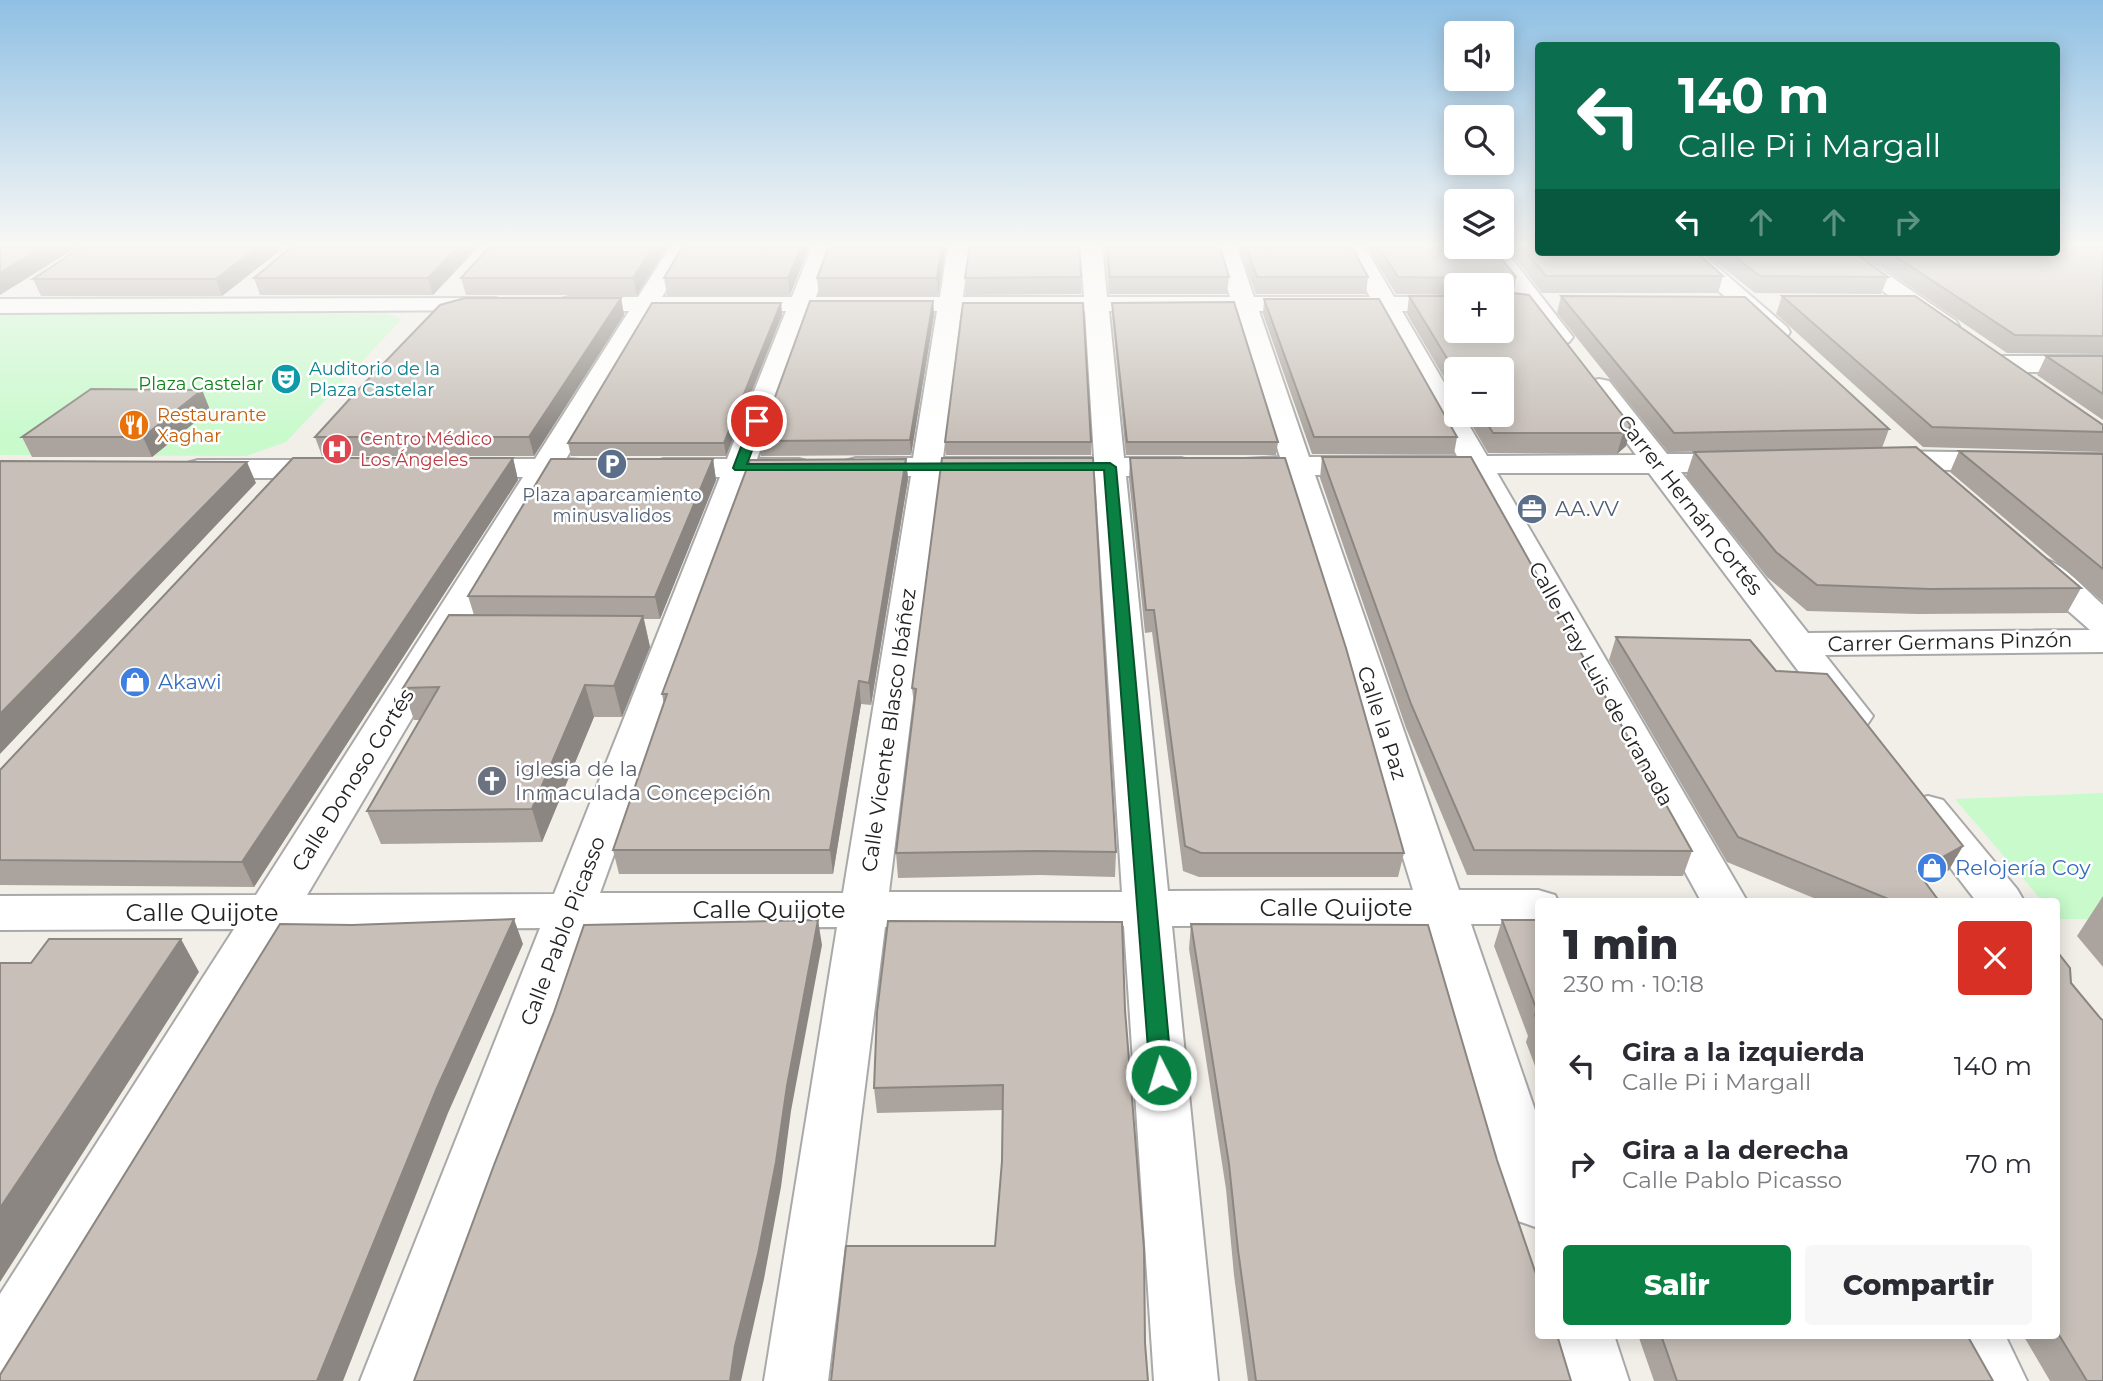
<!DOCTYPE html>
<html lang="es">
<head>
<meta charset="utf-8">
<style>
	body { margin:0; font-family:Montserrat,sans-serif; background:#f7f7f7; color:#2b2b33; height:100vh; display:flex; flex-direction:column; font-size:26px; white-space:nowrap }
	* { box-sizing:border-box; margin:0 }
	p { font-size:23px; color:#7c7c81 }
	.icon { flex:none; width:38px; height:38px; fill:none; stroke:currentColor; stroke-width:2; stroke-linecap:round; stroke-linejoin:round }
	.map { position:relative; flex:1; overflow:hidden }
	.panel { position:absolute; left:1535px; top:898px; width:525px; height:441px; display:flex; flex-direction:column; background:#fff; border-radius:7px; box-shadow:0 4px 18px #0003 }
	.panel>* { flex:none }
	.banner { position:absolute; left:1535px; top:42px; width:525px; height:214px; border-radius:7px; box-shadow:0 4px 18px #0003; background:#0b6e4f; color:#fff; overflow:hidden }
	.fabs { position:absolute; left:1444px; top:21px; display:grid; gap:14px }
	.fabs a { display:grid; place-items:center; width:70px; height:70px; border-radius:7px; background:#fff; box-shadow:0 4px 18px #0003; font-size:35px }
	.pin { position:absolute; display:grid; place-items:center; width:60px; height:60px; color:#fff; margin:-30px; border:4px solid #fff; border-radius:50%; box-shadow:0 2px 7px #0007 }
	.me { position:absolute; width:77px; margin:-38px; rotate:355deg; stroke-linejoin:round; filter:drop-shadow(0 0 5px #0008) }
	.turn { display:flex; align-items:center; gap:24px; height:147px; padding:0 28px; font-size:32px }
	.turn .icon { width:91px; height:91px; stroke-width:2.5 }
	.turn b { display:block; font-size:49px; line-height:60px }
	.lanes { display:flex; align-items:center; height:66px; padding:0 28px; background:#0003; justify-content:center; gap:35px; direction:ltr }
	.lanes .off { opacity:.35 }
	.round { display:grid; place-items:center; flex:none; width:74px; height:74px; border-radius:7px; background:#f7f7f7 }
	.headline { display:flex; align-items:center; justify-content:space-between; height:119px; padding:0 28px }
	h1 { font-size:42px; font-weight:800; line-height:52px }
	.cta { display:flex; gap:14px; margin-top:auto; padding:14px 28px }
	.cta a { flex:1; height:80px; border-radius:7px; background:#0b8043; color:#fff; font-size:28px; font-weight:800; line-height:80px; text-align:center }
	.cta a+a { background:#f7f7f7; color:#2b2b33 }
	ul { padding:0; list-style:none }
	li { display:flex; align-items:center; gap:21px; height:98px; padding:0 28px }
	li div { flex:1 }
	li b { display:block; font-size:26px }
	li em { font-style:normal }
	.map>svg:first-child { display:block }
	.park { fill:#c8facc }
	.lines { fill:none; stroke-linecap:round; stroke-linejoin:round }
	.minor-casing { stroke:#a9a9a9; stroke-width:4 }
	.minor { fill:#fff; fill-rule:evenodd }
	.wall { fill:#aba49e }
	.shaded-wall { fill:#8b8681 }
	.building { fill:#c7bfb8; stroke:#8b8681; stroke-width:2 }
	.route { fill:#0b8043; stroke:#07532c; stroke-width:2 }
	.labels { text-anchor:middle; stroke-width:5; stroke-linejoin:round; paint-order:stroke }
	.far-culture-label { font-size:18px; fill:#0d838f; stroke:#fff; text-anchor:start }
	.far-park-label { font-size:18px; fill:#0c8416; stroke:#fff }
	.far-food-label { font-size:18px; fill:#c56008; stroke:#fff; text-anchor:start }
	.far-health-label { font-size:18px; fill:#be3a42; stroke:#fff; text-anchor:start }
	.far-service-label { font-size:18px; fill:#4e5e75; stroke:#fff }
	.street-label { font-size:21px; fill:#222; stroke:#fff }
	.service-label { font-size:21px; fill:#4e5e75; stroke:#fff; text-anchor:start }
	.shop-label { font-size:21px; fill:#366cbe; stroke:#fff; text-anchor:start }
	.worship-label { font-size:21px; fill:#5b616d; stroke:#fff; text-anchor:start }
	.near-street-label { font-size:24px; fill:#222; stroke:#fff }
</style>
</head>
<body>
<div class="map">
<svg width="2103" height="1381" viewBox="0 0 2103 1381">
	<rect width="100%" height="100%" fill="#f2efe9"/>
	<g class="park">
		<path d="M0,313h387l15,6 -116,123 -40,14 -246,-1z"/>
		<path d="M2103,793v126h-46l-1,-18h-14l-87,-102z"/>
	</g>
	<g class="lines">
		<g class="minor-casing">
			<g id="minor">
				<path d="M672,244h22l-32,53h130l21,-53h22l-19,53h124l8,-53h22l-7,53h121l-4,-53h22l5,53h123l-16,-53h22l18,53h116l-29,-53h22l31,53h62v14h-54l54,92v12h7l24,41 149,-1 -50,-68 3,-6 10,-2 10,2 58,73h74l11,3 4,6 -4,6 -11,3h-60l127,161 282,-3 -66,-58 -5,-7 5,-7c30,-8 57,28 79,47v47l-278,3 48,61 -6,9 -14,3 -14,-3 -190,-252h-152l250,428h-46l-234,-427 -152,1 144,415h79l17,5 3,6h-20v23h-67l67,195v109l-20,-7 -9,-19 -85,-277 -252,1 46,455h-64l-30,-455 -239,1 -57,454h-64l73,-454 -249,1 -164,453h-64l180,-453 -253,1 -265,445 -22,7v-87l234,-365 -234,1v-34l256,-1 267,-418h-59l-11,-3 -4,-6 4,-6 11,-3h71l94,-148h-60l-8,-2 -4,-5 4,-5 8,-2h69zM654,311h132l-59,148h-63l-11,3 -4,6 4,6 11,3h56l-166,417 -247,1 248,-418 52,-3 4,-6 -4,-6 -41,-3zM811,311h126l-24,147h-57l-11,3 -4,6 4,6 11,3h55l-68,417h-243l151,-416h48l11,-3 4,-6 -4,-6 -11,-3h-42zM961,311h124l9,147h-151zM1109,311h126l45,146 -53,3 -4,6 4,6 11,3h47l128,415 -245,1 -42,-415h55l11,-3 4,-6 -4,-6 -11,-3h-57zM1259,311h119l79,145 -148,1zM941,476h154l27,416h-233z"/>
				<path d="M1502,246l67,86 4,5 -4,5 -9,3 -9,-3 -71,-95z"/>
				<path d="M1676,252h24l87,75 3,5 -3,5 -9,2 -9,-2z"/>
				<path d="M1829,252h26l101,69 3,5 -3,5 -9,2 -9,-2z"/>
				<path d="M495,298l8,2 4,5 -4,5 -503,3v-14z"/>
				<path d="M2002,356h101v16h-101l-9,-2 -4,-6 4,-6z"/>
				<path d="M1878,451l225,3v18l-225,-3 -11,-3 -4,-6 4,-6z"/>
				<path d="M198,460h139l11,3 4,6 -4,6 -11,3h-139l-11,-3 -4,-6 4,-6z"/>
				<path d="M1928,796l15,4 74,89 7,12h-48l-70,-91 7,-10z"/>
				<path d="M1551,1335h63l15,46h-64z"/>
				<path d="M1939,1335h66l22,46h-67z"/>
			</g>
		</g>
		<use href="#minor" class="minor"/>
	</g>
	<g class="wall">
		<path d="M288,244l-66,52h-181l-8,-17z"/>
		<path d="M481,244l-48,51h-173l-6,-17z"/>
		<path d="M492,244h177l-32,51h-171l-5,-17z"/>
		<path d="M684,244h126l-20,51h-123l-3,-17z"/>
		<path d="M830,244h116l-8,51h-119l-2,-17z"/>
		<path d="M1105,244h114l10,33 -2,17h-118z"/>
		<path d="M1237,244h113l18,33 -2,17h-110z"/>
		<path d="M1365,244h91l57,49 118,133 -5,20 -9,8 -129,-1 -22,-38h36l-46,-46v29l-49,-84 2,-18 47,35 46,-46h-46v10l-60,-1z"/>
		<path d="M1504,244h34l185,32 -5,17h-176z"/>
		<path d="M2103,244v110l-96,-1 -148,-101h197z"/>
		<path d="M1703,252h151l34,25 -7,17 -126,-1z"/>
		<path d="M1081,277v17l-115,1 -1,-17z"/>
		<path d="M1561,296l328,133 -7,19 199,140 -14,25 -149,1 -111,-3 -40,-34 -81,-101 8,-24 49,-1 -75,1 -111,-139z"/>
		<path d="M1782,296l321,129v27l-180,-5 -147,-133z"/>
		<path d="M621,298l3,17 -90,141h-212l-7,-19z"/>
		<path d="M1264,299l193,138 -3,17h-142l-49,-140z"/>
		<path d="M933,301l1,14 -23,140 -150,1 -2,-15z"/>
		<path d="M781,303l1,12 -56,141h-155l-3,-13z"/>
		<path d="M1112,303l166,139 -2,13h-150l-14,-140z"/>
		<path d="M2046,356h57v64l-66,-45z"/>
		<path d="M202,390l8,20 -58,47h-120l-10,-20z"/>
		<path d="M945,442h146v13h-145z"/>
		<path d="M1959,451l144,3v148l-153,-130z"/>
		<path d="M1322,457l370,394 -9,25 -216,-1 -61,-147 -86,-250z"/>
		<path d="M513,458l5,22 -264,407 -254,-2v-115z"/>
		<path d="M942,458l174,394 -1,25 -75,-2 -142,3 -2,-25 18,-148 -2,-17z"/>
		<path d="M1130,458l274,395 -6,24h-199l-16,-6 -31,-239 -7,1 -16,-154z"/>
		<path d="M713,459l3,21 -56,139h-16l6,28 -28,70h-28l-52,125 -161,2 -14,-33 53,-91h-6l-11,-32 71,-73 -6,-19z"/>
		<path d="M906,459l2,20 -37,226 -10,-1 -28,170h-214l-6,-24 51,-145 -2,-11z"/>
		<path d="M1616,637l160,34 173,199 -23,14 13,17h-118l-94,-39 -118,-202z"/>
		<path d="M2103,896v71l-26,-31z"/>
		<path d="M1502,920h36v154l-12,-32 2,-6 -34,-90z"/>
		<path d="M1191,924l306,236 74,221h-323l-14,-106 -8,-86 -37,-240z"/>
		<path d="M2056,950l47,431h-53l-27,-46h33z"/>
		<path d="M1125,1010l20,333 -150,-97 7,-85 1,-51 -126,3 -3,-25z"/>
		<path d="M1638,1335h329l26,46h-339z"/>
	</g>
	<g class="shaded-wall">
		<path d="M48,244h34l-82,51v-22z"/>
		<path d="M261,244h27l-66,52 -6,-17z"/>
		<path d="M461,244h20l-48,51 -5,-17z"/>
		<path d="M655,244h14l-32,51 -4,-17z"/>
		<path d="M802,244h8l-20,51 -2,-17z"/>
		<path d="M942,244h4l-8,51 -1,-17z"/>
		<path d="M1516,277l-3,18 -5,-8 4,-8z"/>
		<path d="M621,298l3,17 -90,141 -5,-19z"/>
		<path d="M933,301l1,14 -23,140 -1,-15z"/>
		<path d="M781,303l1,12 -56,141 -2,-13z"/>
		<path d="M202,390l8,20 -58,47 -9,-20z"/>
		<path d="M1631,426l-5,20 -9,8 6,-21z"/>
		<path d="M513,458l5,22 -264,407 -12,-25z"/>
		<path d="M713,459l3,21 -56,139 -5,-22z"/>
		<path d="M906,459l2,20 -37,226 -2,-22z"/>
		<path d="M247,462l9,21 -256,271v-40z"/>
		<path d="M643,616l7,31 -28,70 -8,-31z"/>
		<path d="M859,681l2,23 -28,170 -3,-24z"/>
		<path d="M585,685l9,32 -52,125 -10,-33z"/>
		<path d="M1963,846l-14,24 -45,26 13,-25z"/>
		<path d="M514,919l9,25 -75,169 -105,268h-26l120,-293z"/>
		<path d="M818,920l4,25 -31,166 -10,76 -17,92 -23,102h-11l5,-35z"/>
		<path d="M181,939l18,33 -199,310v-74z"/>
	</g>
	<g class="building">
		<path d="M0,244h48l-48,29z"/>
		<path d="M86,244h175l-45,35h-183z"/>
		<path d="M295,244h166l-33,34h-174z"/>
		<path d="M492,244h163l-22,34h-172z"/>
		<path d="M684,244h118l-14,34h-124z"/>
		<path d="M830,244h112l-5,34h-120z"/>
		<path d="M970,244h109l2,33 -116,1z"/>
		<path d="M1107,244h112l10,33h-119z"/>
		<path d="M1245,244h105l18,33h-111z"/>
		<path d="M1377,244h79v3h36l24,30 -4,2 -4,8 5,6 16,2 102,131 -8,7h-130l-11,-18h20v-46h-46v4l-47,-77h47v35h46v-46h-41v-7l-63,-1z"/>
		<path d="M1520,244h18v8h158l27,24h-177z"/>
		<path d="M2056,244h47v92l-88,-1 -126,-83h167z"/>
		<path d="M1729,252h125l34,25 -128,-1z"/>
		<path d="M1561,296l184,1 144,132 -215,4z"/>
		<path d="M1782,296h133l188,129v7l-171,-5z"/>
		<path d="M465,298h156l-92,139h-214l41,-45 84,-87z"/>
		<path d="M1264,299h115l78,138h-143z"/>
		<path d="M810,301h123l-23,139 -151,1z"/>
		<path d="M1234,302l44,140h-151l-15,-139z"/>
		<path d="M652,303h129l-57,140h-156z"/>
		<path d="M963,303h120l8,139h-146z"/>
		<path d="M2046,356h57v38z"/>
		<path d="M91,389l111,1 -59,47h-121z"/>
		<path d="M1916,447l165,141 -151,1 -113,-4 -41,-33 -82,-100z"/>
		<path d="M1959,451l144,3v115z"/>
		<path d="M1322,457h149l221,394 -218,-1 -63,-146z"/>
		<path d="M293,458h220l-271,404 -242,-2v-90z"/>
		<path d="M942,458h151l23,394 -76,-1 -144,2 20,-164 -4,-1z"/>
		<path d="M1130,458h155l61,190 58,205h-203l-16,-7 -31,-236h-8z"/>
		<path d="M551,459h162l-58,138 -187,-1z"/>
		<path d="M906,459l-37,224 -10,-2 -29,169h-217l54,-156h-5l88,-234z"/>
		<path d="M0,461l247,1 -247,252z"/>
		<path d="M449,615l194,1 -29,70 -29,-1 -53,124 -165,2 72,-124 -36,1z"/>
		<path d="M1616,637l134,3 26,31 51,3 136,172 -46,25 22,30h-46l-155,-64z"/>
		<path d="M514,919l-77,169 -120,293h-317v-6l280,-451 72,1z"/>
		<path d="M818,920l-31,166 -11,76 -18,92 -23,92 -5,35h-316l80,-216 60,-153 30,-87z"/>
		<path d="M1502,920h36v93z"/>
		<path d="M888,921l234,1 3,88 19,239 1,94 3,38h-317l15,-135h149l7,-85 1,-76 -129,3 3,-76z"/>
		<path d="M1191,924l237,1 69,235 41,120v55h19l14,46h-315l-18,-131 -9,-86z"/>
		<path d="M49,939h132l-181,269v-245h31z"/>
		<path d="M2056,950l14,18 1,15 30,36 2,1v361h-16l-31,-51z"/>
		<path d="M1535,1015h3v10z"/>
		<path d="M1661,1335h306l26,46h-316z"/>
	</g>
	<linearGradient id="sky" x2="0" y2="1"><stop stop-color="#8fc0e4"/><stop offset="0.56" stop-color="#f9f8f5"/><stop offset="1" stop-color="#f9f8f5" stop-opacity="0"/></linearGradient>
	<rect width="2103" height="438" fill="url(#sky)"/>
	<path class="route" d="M757,417l6,4 -16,43 363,-1 6,4 56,608 -4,6 -7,3 -8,-3 -3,-6 -46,-605h-369l-2,-2 18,-47z"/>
	<defs>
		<g id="theatre-disc" transform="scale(1.575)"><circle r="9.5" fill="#0f9aa8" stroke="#fff"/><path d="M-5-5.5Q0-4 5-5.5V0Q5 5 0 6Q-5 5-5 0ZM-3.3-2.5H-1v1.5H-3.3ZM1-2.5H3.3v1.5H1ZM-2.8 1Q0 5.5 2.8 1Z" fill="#fff"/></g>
		<g id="restaurant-disc" transform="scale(1.575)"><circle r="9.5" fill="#e8710a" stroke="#fff"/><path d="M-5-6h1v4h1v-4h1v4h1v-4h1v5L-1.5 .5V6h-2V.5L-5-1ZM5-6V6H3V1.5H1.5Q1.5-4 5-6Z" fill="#fff"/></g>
		<g id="hospital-disc" transform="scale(1.575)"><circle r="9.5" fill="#e0444e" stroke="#fff"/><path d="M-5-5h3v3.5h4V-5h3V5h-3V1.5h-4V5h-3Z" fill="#fff"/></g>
		<g id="parking-disc" transform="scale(1.575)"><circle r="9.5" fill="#5c6f8a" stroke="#fff"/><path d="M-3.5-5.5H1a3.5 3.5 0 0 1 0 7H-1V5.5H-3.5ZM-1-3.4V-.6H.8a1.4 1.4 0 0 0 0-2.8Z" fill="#fff"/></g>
		<g id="office-disc" transform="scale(1.575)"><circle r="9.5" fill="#5c6f8a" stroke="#fff"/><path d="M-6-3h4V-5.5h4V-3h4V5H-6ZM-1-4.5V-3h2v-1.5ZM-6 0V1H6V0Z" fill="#fff"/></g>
		<g id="shop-disc" transform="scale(1.575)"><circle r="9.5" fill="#3f7fe0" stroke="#fff"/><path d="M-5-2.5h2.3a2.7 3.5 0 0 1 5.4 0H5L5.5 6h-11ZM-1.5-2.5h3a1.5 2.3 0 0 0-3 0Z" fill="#fff"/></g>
		<g id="church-disc" transform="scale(1.575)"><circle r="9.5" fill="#6b7280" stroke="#fff"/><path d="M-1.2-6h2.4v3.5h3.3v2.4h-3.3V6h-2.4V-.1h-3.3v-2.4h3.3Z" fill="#fff"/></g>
	</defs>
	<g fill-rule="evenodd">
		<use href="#theatre-disc" x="286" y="379"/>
		<use href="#restaurant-disc" x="134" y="425"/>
		<use href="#hospital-disc" x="337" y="449"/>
		<use href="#parking-disc" x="612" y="464"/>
		<use href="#office-disc" x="1532" y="509"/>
		<use href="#shop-disc" x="135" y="682"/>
		<use href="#church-disc" x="492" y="781"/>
		<use href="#shop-disc" x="1932" y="868"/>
	</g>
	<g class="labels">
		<g class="far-culture-label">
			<text x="309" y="375">Auditorio de la<tspan x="309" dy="21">Plaza Castelar</tspan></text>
		</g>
		<g class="far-park-label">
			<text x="201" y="390">Plaza Castelar</text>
		</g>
		<g class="far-food-label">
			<text x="157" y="421">Restaurante<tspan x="157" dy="21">Xaghar</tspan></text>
		</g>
		<g class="far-health-label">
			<text x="360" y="445">Centro Médico<tspan x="360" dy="21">Los Ángeles</tspan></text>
		</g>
		<g class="far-service-label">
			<text x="612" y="501">Plaza aparcamiento<tspan x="612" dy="21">minusvalidos</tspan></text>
		</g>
		<g class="street-label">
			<text transform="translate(1690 505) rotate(52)" y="7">Carrer Hernán Cortés</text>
			<text transform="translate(1950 642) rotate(-1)" y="7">Carrer Germans Pinzón</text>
			<text transform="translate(1601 684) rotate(61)" y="7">Calle Fray Luis de Granada</text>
			<text transform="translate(1382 723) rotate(72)" y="7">Calle la Paz</text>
			<text transform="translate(889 730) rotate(-82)" y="7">Calle Vicente Blasco Ibáñez</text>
			<text transform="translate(353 780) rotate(-58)" y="7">Calle Donoso Cortés</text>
			<text transform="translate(563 931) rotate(-69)" y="7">Calle Pablo Picasso</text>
		</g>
		<g class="service-label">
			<text x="1555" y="516">AA.VV</text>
		</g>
		<g class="shop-label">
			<text x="158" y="689">Akawi</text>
			<text x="1955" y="875">Relojería Coy</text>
		</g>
		<g class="worship-label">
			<text x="515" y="776">iglesia de la<tspan x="515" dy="24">Inmaculada Concepción</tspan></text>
		</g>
		<g class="near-street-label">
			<text x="1336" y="916">Calle Quijote</text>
			<text x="769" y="918">Calle Quijote</text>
			<text x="202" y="921">Calle Quijote</text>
		</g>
	</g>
</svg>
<div class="fabs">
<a><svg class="icon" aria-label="sound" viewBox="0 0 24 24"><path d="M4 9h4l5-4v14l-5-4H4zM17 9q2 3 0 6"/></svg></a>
<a><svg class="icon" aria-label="search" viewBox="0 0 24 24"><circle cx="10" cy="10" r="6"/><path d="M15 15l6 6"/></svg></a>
<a><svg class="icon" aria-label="layers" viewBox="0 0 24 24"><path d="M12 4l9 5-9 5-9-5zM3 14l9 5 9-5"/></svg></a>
<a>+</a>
<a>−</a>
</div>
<div class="pin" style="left:757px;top:421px;background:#d93025"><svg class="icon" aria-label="arrive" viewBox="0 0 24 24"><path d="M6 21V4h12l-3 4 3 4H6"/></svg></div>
<svg class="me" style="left:1161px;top:1075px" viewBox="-20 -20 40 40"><circle r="17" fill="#0b8043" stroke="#fff" stroke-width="3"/><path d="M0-11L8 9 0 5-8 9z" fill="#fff"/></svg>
<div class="banner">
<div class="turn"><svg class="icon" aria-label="left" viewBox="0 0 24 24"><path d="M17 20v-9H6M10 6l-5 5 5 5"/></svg><div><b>140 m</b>Calle Pi i Margall</div></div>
<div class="lanes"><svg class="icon" aria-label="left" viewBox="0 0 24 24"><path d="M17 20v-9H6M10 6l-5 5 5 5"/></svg><svg class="icon off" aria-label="ahead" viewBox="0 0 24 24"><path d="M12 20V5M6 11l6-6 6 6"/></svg><svg class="icon off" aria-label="ahead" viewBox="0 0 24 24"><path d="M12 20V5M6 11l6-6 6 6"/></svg><svg class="icon off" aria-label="right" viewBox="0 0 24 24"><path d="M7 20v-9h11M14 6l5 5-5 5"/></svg></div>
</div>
<section class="panel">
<div class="headline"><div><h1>1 min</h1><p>230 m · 10:18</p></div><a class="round" style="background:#d93025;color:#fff"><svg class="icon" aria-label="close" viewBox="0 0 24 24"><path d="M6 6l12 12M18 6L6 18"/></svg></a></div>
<ul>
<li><svg class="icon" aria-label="left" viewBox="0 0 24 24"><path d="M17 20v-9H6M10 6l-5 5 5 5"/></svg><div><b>Gira a la izquierda</b><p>Calle Pi i Margall</p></div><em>140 m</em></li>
<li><svg class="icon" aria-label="right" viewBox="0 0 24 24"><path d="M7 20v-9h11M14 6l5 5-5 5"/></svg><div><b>Gira a la derecha</b><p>Calle Pablo Picasso</p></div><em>70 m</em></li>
</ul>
<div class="cta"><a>Salir</a><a>Compartir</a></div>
</section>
</div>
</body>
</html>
